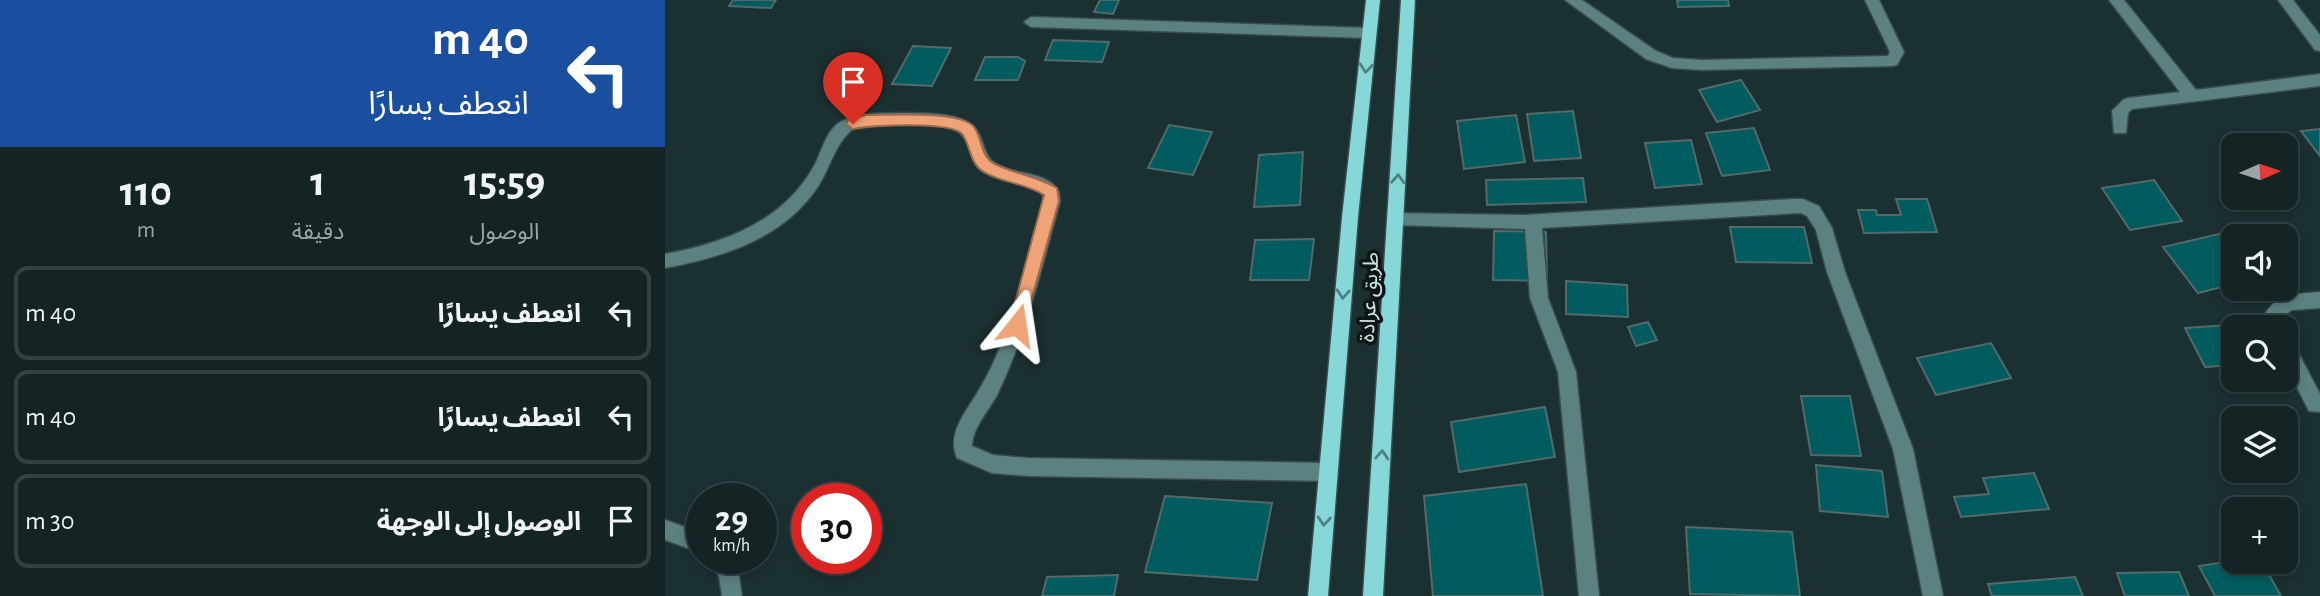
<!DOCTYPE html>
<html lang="ar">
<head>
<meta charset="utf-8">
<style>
	body { margin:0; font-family:"Alegreya Sans","Noto Sans Arabic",sans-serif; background:#1d2c2d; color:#f1f3f6; direction:rtl; height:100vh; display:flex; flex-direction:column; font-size:26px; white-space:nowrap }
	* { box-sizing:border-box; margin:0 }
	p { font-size:23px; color:#9da4a7 }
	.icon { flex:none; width:38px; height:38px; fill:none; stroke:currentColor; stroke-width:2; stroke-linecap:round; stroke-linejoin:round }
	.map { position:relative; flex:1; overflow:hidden; direction:ltr }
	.drawer { display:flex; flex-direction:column; background:#142425; width:665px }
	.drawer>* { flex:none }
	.hud { background:#1a4fa0; color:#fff; overflow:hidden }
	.needle { width:46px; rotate:87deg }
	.fabs { position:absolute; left:1556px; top:133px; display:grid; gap:14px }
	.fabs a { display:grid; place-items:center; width:77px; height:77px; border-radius:14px; background:#142425; box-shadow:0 4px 10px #0003,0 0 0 2px #334142; font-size:35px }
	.speed { position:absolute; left:21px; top:483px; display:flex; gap:14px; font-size:35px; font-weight:700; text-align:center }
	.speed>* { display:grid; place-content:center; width:91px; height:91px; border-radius:50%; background:#142425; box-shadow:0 4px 10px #0003,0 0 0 2px #334142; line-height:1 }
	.speed small { font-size:18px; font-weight:400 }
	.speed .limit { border:10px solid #d22; background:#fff; color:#111 }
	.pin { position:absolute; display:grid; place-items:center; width:60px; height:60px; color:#fff; margin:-72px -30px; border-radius:50% 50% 50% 0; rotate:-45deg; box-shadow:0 0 7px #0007 }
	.pin .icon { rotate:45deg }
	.me { position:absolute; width:77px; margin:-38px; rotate:15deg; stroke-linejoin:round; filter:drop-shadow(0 0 5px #0008) }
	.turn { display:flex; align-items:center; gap:24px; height:147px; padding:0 21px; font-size:32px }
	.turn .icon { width:91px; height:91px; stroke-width:2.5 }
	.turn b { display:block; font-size:49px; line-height:60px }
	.eta { display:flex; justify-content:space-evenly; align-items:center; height:119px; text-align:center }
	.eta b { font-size:42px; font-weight:600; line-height:49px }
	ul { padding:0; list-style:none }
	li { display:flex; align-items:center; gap:21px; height:94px; margin:0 14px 10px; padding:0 7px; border:4px solid #334142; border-radius:14px }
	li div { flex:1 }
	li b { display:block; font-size:26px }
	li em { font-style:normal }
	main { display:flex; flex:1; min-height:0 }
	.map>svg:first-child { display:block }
	.building { fill:#005c5e; stroke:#536a6a; stroke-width:2 }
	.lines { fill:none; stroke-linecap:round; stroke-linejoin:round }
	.minor-casing { stroke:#394c4d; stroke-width:3 }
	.major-casing { stroke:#394c4d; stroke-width:3 }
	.minor { fill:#5c8181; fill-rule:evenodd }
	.major { fill:#86d7d8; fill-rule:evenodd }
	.oneway { stroke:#508081 }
	.route { fill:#efa377; stroke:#9b6a4d; stroke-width:2 }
	.labels { text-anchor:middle; stroke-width:7; stroke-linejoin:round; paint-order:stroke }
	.street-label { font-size:21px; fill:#d4e1e1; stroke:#0d1616 }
</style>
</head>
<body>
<main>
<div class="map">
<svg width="1655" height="596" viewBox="0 0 1655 596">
	<rect width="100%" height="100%" fill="#1b3031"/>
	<g class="building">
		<path d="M68,0h43l-5,8 -42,-2z"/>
		<path d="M435,0h19l-6,14 -19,-2z"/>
		<path d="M1012,0h51l1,6 -51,1z"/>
		<path d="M388,40l56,2 -7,20 -57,-2z"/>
		<path d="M248,46l38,2 -19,38 -40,-2z"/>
		<path d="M320,57h33l7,4 -7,19h-43z"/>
		<path d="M1076,80l19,30 -43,12 -18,-32z"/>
		<path d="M908,111l8,47 -47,3 -7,-47z"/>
		<path d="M851,115l9,47 -61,7 -7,-48z"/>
		<path d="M504,125l43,7 -19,43 -45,-7z"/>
		<path d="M1089,128l16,42 -48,6 -16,-43z"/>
		<path d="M1655,129v27l-19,-25z"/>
		<path d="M1026,140l11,44 -47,4 -10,-45z"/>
		<path d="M638,152l-3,53 -46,2 5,-52z"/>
		<path d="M918,178l3,24 -99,3 -1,-25z"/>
		<path d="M1489,180l28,41 -52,9 -28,-42z"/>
		<path d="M1231,199h31l10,33 -73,1 -6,-23h18l1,5h24z"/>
		<path d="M1065,227h74l8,36 -76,-1z"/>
		<path d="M829,231l52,1 1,49 -54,-1z"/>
		<path d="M1558,233l10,12v39l-35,9 -35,-46z"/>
		<path d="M649,239l-5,41h-59l5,-40z"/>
		<path d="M901,281l61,4 1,32 -62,-3z"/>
		<path d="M983,322l9,18 -21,6 -8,-19z"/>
		<path d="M1582,324l2,3h-16v38l-28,2 -20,-39z"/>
		<path d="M1326,343l20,35 -75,17 -19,-37z"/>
		<path d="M1136,396h49l11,60 -50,-1z"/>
		<path d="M880,407l10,50 -96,15 -8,-50z"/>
		<path d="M1151,465l66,6 6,46 -68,-6z"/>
		<path d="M1369,473l15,36 -88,8 -7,-20 35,-3 -6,-16z"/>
		<path d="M861,484l17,112h-110l-9,-100z"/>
		<path d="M500,496l107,7 -15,77 -112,-8z"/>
		<path d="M1021,527l106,5 8,64 -110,-2z"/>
		<path d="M1568,561l29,1 19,34h-66l-16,-30z"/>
		<path d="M1514,572l10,24h-64l-8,-23z"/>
		<path d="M453,575l-4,21h-72l5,-19z"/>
		<path d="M1410,577l8,19h-91l-4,-12z"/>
	</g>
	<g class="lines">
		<g class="minor-casing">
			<g id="minor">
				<path d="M900,0h17l74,51 17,7 29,2 186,-4 2,-4 -25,-52h14l25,52 -7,13 -5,1 -190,4 -30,-2 -26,-9z"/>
				<path d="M1444,0h15l72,90 124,-16v12l-188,23 -4,4 -2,20h-12l-2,-22 11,-11 5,-2 52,-6z"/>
				<path d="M1613,0h15l27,35v16l-5,-1z"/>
				<path d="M366,17l338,11 7,5 -7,5 -338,-11 -7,-5z"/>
				<path d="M241,113c20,1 48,-1 64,11 15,9 11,31 26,40 19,12 51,6 63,28l1,9c-18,65 -33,131 -62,192 -9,18 -25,33 -26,53l21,9 35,3 300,5 7,2 3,7 -3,7 -7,2 -300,-5 -36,-3 -35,-15c-11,-25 10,-47 22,-68 33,-54 47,-129 65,-189l-1,-6c-17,-15 -42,-11 -61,-24 -13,-9 -10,-27 -21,-37 -14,-15 -88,-9 -108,-5 -17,13 -23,38 -34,56 -34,53 -95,72 -154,83v-14c59,-11 118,-32 149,-88 8,-14 12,-37 28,-45 19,-9 44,-7 64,-8z"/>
				<path d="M1128,199h10l16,7 13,22 13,44 68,177 30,147h-20l-30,-147 -66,-177 -11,-42 -9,-14 -6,-3 -259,15 6,70 28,74 23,224h-20l-21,-224 -28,-74 -5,-69 -129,-4 -6,-2 -2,-5 2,-5 133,2z"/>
				<path d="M1655,292v16l-28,2 -11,8 5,9 -1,1 -17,-1 -5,-9c11,-24 33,-24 57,-26z"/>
				<path d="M1620,337l6,2 29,55v18l-11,-1 -24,-47z"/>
				<path d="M0,520l37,13v20l-37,-13z"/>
				<path d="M44,558h23l7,18 3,20h-20l-3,-20z"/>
			</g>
		</g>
		<g class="major-casing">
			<g id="major">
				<path d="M701,0h14l-22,217 -30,379h-20l34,-379z"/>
				<path d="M736,0h14l-32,596h-20z"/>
			</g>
		</g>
		<use href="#minor" class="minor"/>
		<use href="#major" class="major"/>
	</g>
	<defs><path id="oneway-chevron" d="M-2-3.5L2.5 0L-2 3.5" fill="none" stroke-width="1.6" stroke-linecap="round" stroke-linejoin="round" transform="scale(1.75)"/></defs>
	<g class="oneway">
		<use href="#oneway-chevron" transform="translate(701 68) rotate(96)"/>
		<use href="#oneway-chevron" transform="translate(733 179) rotate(-87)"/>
		<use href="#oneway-chevron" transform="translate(678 294) rotate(95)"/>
		<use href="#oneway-chevron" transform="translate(717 455) rotate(-86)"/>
		<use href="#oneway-chevron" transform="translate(659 521) rotate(95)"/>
	</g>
	<path class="route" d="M201,115c22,0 95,-5 108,12 9,12 6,30 21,37 20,10 42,12 62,24l2,13 -36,129 -6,2 -6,-2 -2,-5 35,-130c-19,-12 -42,-12 -60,-23 -14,-8 -13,-24 -21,-37 -8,-14 -94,-10 -110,-6l-7,-5 2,-4z"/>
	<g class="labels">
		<g class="street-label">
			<text transform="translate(704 297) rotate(-87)" y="7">طريق عرادة</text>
		</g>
	</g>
</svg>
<div class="fabs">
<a><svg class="needle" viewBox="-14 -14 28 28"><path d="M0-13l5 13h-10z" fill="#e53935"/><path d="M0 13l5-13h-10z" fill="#9da4a7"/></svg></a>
<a><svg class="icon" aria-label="sound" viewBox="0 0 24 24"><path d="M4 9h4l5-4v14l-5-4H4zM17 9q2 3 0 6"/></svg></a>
<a><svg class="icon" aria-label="search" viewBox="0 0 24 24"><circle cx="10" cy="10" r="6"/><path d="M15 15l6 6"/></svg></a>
<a><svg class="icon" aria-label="layers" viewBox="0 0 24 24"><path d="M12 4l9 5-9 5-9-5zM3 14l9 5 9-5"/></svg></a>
<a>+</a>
</div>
<div class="speed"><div>29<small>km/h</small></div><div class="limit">30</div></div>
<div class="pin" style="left:188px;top:124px;background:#d93025"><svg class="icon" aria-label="arrive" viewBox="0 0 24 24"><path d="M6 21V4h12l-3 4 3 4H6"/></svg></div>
<svg class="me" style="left:352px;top:325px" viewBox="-20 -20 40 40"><path d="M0-17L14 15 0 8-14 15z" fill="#efa377" stroke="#fff" stroke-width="4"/></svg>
</div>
<section class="drawer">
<div class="hud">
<div class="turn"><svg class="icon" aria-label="left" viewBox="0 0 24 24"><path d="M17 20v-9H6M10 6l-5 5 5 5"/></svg><div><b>40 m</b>انعطف يسارًا</div></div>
</div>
<div class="eta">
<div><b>15:59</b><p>الوصول</p></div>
<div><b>1</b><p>دقيقة</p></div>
<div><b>110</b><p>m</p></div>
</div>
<ul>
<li><svg class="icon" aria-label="left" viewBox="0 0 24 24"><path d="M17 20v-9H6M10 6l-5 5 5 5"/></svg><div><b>انعطف يسارًا</b></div><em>40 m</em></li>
<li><svg class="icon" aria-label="left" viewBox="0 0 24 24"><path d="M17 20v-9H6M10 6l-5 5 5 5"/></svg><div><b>انعطف يسارًا</b></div><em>40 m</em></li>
<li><svg class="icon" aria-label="arrive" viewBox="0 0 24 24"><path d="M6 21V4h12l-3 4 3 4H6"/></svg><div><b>الوصول إلى الوجهة</b></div><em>30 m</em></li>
</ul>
</section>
</main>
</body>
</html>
